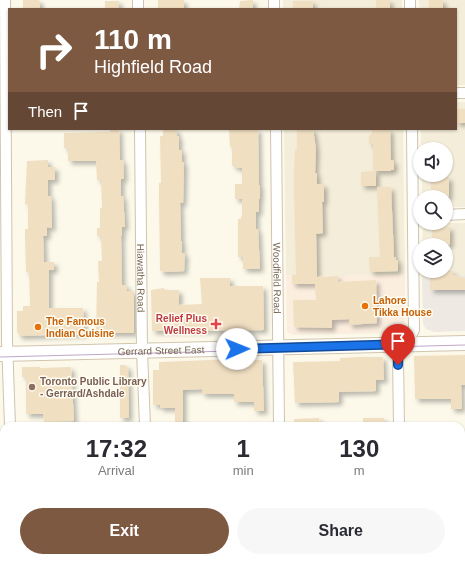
<!DOCTYPE html>
<html lang="en">
<head>
<meta charset="utf-8">
<style>
	body { margin:0; font-family:Arial,sans-serif; background:#f7f7f7; color:#2b2b33; height:100vh; display:flex; flex-direction:column; font-size:15px; white-space:nowrap }
	* { box-sizing:border-box; margin:0 }
	p { font-size:13px; color:#7c7c81 }
	.icon { flex:none; width:22px; height:22px; fill:none; stroke:currentColor; stroke-width:2; stroke-linecap:round; stroke-linejoin:round }
	.map { position:relative; flex:1; overflow:hidden }
	.panel { position:absolute; left:0px; top:422px; width:465px; height:140px; display:flex; flex-direction:column; background:#fff; border-radius:12px 12px 0 0; box-shadow:0 1px 3px #0004 }
	.panel>* { flex:none }
	.top-card { position:absolute; left:8px; top:8px; width:449px; height:122px; border-radius:0px; box-shadow:0 1px 3px #0004; background:#7e5941; color:#fff; overflow:hidden }
	.controls { position:absolute; left:413px; top:142px; display:grid; gap:8px }
	.controls a { display:grid; place-items:center; width:40px; height:40px; border-radius:50%; background:#fff; box-shadow:0 1px 3px #0004; font-size:20px }
	.pin { position:absolute; display:grid; place-items:center; width:34px; height:34px; color:#fff; margin:-41px -17px; border-radius:50% 50% 50% 0; rotate:-45deg; box-shadow:0 0 4px #0007 }
	.pin .icon { rotate:45deg }
	.me { position:absolute; width:44px; margin:-22px; rotate:89deg; stroke-linejoin:round; filter:drop-shadow(0 0 3px #0008) }
	.turn { display:flex; align-items:center; gap:14px; height:84px; padding:0 20px; font-size:18px }
	.turn .icon { width:52px; height:52px; stroke-width:2.5 }
	.turn b { display:block; font-size:28px; line-height:34px }
	.then { display:flex; align-items:center; height:38px; padding:0 20px; background:#0003; gap:8px; font-size:15px }
	.eta { display:flex; justify-content:space-evenly; align-items:center; height:68px; text-align:center }
	.eta b { font-size:24px; font-weight:700; line-height:28px }
	.action { display:flex; gap:8px; margin-top:auto; padding:8px 20px }
	.action a { flex:1; height:46px; border-radius:24px; background:#7e5941; color:#fff; font-size:16px; font-weight:700; line-height:46px; text-align:center }
	.action a+a { background:#f7f7f7; color:#2b2b33 }
	.map>svg:first-child { display:block }
	.residential { fill:#f4edd9 }
	.commercial { fill:#fceedf }
	.industrial { fill:#eeeae3 }
	.education { fill:#f6e7f9 }
	.green { fill:#cfeac8 }
	.building { fill:#f1dfc2; filter:url(#shadow) }
	.lines { fill:none; stroke-linecap:round; stroke-linejoin:round }
	.minor-casing { stroke:#cfc4af; stroke-width:12 }
	.secondary-casing { stroke:#d1c5ad; stroke-width:16 }
	.minor { stroke:#fff; stroke-width:10 }
	.secondary { stroke:#fff; stroke-width:14 }
	.tram { stroke:#bfa7c7; stroke-width:1 }
	.route-casing { stroke:#114b97; stroke-width:10 }
	.route { stroke:#1a73e8; stroke-width:7 }
	.food-dot { fill:#e8710a; stroke:#fffcf1; stroke-width:1.5 }
	.health-dot { fill:#e0444e; stroke:#fffcf1; stroke-width:1.5 }
	.education-dot { fill:#8d6e63; stroke:#fffcf1; stroke-width:1.5 }
	.labels { text-anchor:middle; stroke-width:3; stroke-linejoin:round; paint-order:stroke }
	.street-label { font-size:10px; fill:#77654d; stroke:#fffcf1 }
	.food-label { font-size:10px; font-weight:bold; fill:#c56008; stroke:#fffcf1; text-anchor:start }
	.health-label { font-size:10px; font-weight:bold; fill:#be3a42; stroke:#fffcf1; text-anchor:end }
	.education-label { font-size:10px; font-weight:bold; fill:#785e54; stroke:#fffcf1; text-anchor:start }
</style>
</head>
<body>
<div class="map">
<svg width="465" height="562" viewBox="0 0 465 562">
	<defs>
		<filter id="shadow"><feDropShadow dx="3.5" dy="3.5" stdDeviation="2" flood-color="#0004"/></filter>
	</defs>
	<rect width="100%" height="100%" fill="#fcf9ea"/>
	<g class="residential">
		<rect x="283" y="0" width="119" height="9"/>
		<path d="M419,0h46v85h-9v-76h-36z"/>
		<path d="M456,102h9v105h-19v-10h-24v-22h24v-26h-25v-20h35z"/>
		<path d="M284,129h119l2,145 -63,2 -56,-1z"/>
		<path d="M429,223h36v52l-10,2 -33,2v-8h24v-26h-24l1,-16 3,-4z"/>
	</g>
	<path class="commercial" d="M405,274v52l-5,5 -4,2 -104,2 -5,-3 -1,-57 56,1z"/>
	<path class="industrial" d="M465,275v56l-31,1 -8,-3 -3,-5 -1,-45 33,-2z"/>
	<rect class="education" x="20" y="558" width="117" height="4"/>
	<path class="green" d="M20,558h38l-6,4h-32z"/>
	<g class="building">
		<path d="M23,0h16v1h1v8h-17z"/>
		<rect x="158" y="0" width="26" height="9"/>
		<path d="M253,0v9h-14l1,-8z"/>
		<rect x="376" y="0" width="14" height="9"/>
		<rect x="429" y="0" width="14" height="9"/>
		<rect x="105" y="1" width="14" height="8"/>
		<rect x="293" y="1" width="20" height="8"/>
		<rect x="456" y="109" width="9" height="14"/>
		<path d="M110,129h9l1,31h3l1,19h-3v17h2l2,31h-3v9h-1l1,49h5v6h7v42h-38l1,-51h2l-1,-21h4l-1,-25h-4v-8h3v-20h2l-1,-28h-4l-1,-19h-28v-13h-4v-15l46,-1z"/>
		<path d="M163,129h14v7h2v14h3v12h2l-1,41h-3l1,38h1v12h3l-1,18 -20,1 -4,-1 -1,-76v-12h2l-1,-47h3z"/>
		<path d="M229,129h29l1,56h1v14h-1v13h-3v17h2l2,40h-17v-12h-5v-38h3v-3h1v-17h-7v-15h7v-16h-6v-2h-4v-19h-2z"/>
		<path d="M297,129h16l3,20 -1,24h2v11h7v18h-2l1,31 -7,1 1,43 21,-1v6l38,-2 1,43 -28,2v-6l-17,1v8l-38,-1 -1,-27h23l-1,-16h-23v-9h4l-2,-93 1,-32h2z"/>
		<path d="M372,129h18l1,31 3,1v9h-3v1h-18v-27h-4v-8h1v-2h2z"/>
		<path d="M48,160v7h7v13h-7v16h3l1,32 -5,-1v9h-4l1,26h10v8h-5v38h34l1,26 -64,2 -3,-4v-21h6v-5h7l-1,-34h-3l-1,-37v-6h3v-25h-3l2,-43z"/>
		<path d="M376,171v15h-15v-14z"/>
		<rect x="431" y="177" width="18" height="20"/>
		<path d="M377,187h14l3,70h2v3h2v11l-28,1 -1,-15h11z"/>
		<path d="M450,227v18h-18v-17z"/>
		<path d="M431,271h22v4l12,3v12h-35v-12h1z"/>
		<path d="M200,278h30v8h33l1,44 -112,1 -1,-41 13,-2v2h15v15l23,-1z"/>
		<path d="M465,355v30h-4l1,24h-11v-10h-36l-1,-43z"/>
		<path d="M361,357h22l1,23h-8v11l-37,1v10l-44,1 -2,-41 47,-1v-3z"/>
		<path d="M211,360h51l2,51h-10v-9h-20v-8h-32v-5l-19,1v36h-8v-18h-15v-3h-7v-35h6v-8z"/>
		<path d="M120,365h5l3,3 1,50h-9z"/>
		<path d="M22,367h18v1l31,-1 3,54 -30,1 -1,-8h-17v-37h-4z"/>
		<path d="M319,418l1,8h-26v-7z"/>
		<rect x="363" y="418" width="21" height="8"/>
	</g>
	<g class="lines">
		<g class="minor-casing">
			<g id="minor">
				<path d="M5,0l2,340 3,86"/>
				<path d="M138,0v9"/>
				<path d="M274,0v9"/>
				<path d="M410,0v9"/>
				<path d="M456,93h9"/>
				<path id="s1" d="M140,129l2,222 3,75"/>
				<path id="s2" d="M276,129l3,297"/>
				<path d="M446,215l19,-1"/>
				<path d="M399,426l-1,-68 9,-14 7,-14 -2,-201"/>
				<path d="M12,558v4"/>
				<path d="M147,558v4"/>
				<path d="M280,558v4"/>
				<path d="M401,558v4"/>
			</g>
		</g>
		<g class="secondary-casing">
			<g id="secondary">
				<path id="s3" d="M0,354l465,-11"/>
			</g>
		</g>
		<use href="#minor" class="minor"/>
		<use href="#secondary" class="secondary"/>
		<path class="tram" d="M0,357l465,-12"/>
	</g>
	<g class="lines">
		<g class="route-casing">
			<path id="route" d="M237,349l170,-5 -9,14v7"/>
		</g>
		<use href="#route" class="route"/>
	</g>
	<g class="food-dot">
		<circle cx="365" cy="306" r="4"/>
		<circle cx="38" cy="327" r="4"/>
	</g>
	<path class="health-dot" d="M214 318h4v4h4v4h-4v4h-4v-4h-4v-4h4z"/>
	<circle class="education-dot" cx="32" cy="387" r="4"/>
	<g class="labels">
		<g class="street-label">
			<text dy="4" stroke="none"><textPath href="#s1" startOffset="149">Hiawatha Road</textPath></text>
			<text dy="4" stroke="none"><textPath href="#s2" startOffset="149">Woodfield Road</textPath></text>
			<text dy="4" stroke="none"><textPath href="#s3" startOffset="161">Gerrard Street East</textPath></text>
		</g>
		<g class="food-label">
			<text x="373" y="304">Lahore<tspan x="373" dy="12">Tikka House</tspan></text>
			<text x="46" y="325">The Famous<tspan x="46" dy="12">Indian Cuisine</tspan></text>
		</g>
		<g class="health-label">
			<text x="207" y="322">Relief Plus<tspan x="207" dy="12">Wellness</tspan></text>
		</g>
		<g class="education-label">
			<text x="40" y="385">Toronto Public Library<tspan x="40" dy="12">- Gerrard/Ashdale</tspan></text>
		</g>
	</g>
</svg>
<div class="controls">
<a><svg class="icon" aria-label="sound" viewBox="0 0 24 24"><path d="M4 9h4l5-4v14l-5-4H4zM17 9q2 3 0 6"/></svg></a>
<a><svg class="icon" aria-label="search" viewBox="0 0 24 24"><circle cx="10" cy="10" r="6"/><path d="M15 15l6 6"/></svg></a>
<a><svg class="icon" aria-label="layers" viewBox="0 0 24 24"><path d="M12 4l9 5-9 5-9-5zM3 14l9 5 9-5"/></svg></a>
</div>
<div class="pin" style="left:398px;top:365px;background:#d93025"><svg class="icon" aria-label="arrive" viewBox="0 0 24 24"><path d="M6 21V4h12l-3 4 3 4H6"/></svg></div>
<svg class="me" style="left:237px;top:349px" viewBox="-20 -20 40 40"><circle r="19" fill="#fff"/><path d="M0-13L10 11 0 6-10 11z" fill="#1a73e8"/></svg>
<div class="top-card">
<div class="turn"><svg class="icon" aria-label="right" viewBox="0 0 24 24"><path d="M7 20v-9h11M14 6l5 5-5 5"/></svg><div><b>110 m</b>Highfield Road</div></div>
<div class="then">Then<svg class="icon" aria-label="arrive" viewBox="0 0 24 24"><path d="M6 21V4h12l-3 4 3 4H6"/></svg></div>
</div>
<section class="panel">
<div class="eta">
<div><b>17:32</b><p>Arrival</p></div>
<div><b>1</b><p>min</p></div>
<div><b>130</b><p>m</p></div>
</div>
<div class="action"><a>Exit</a><a>Share</a></div>
</section>
</div>
</body>
</html>
